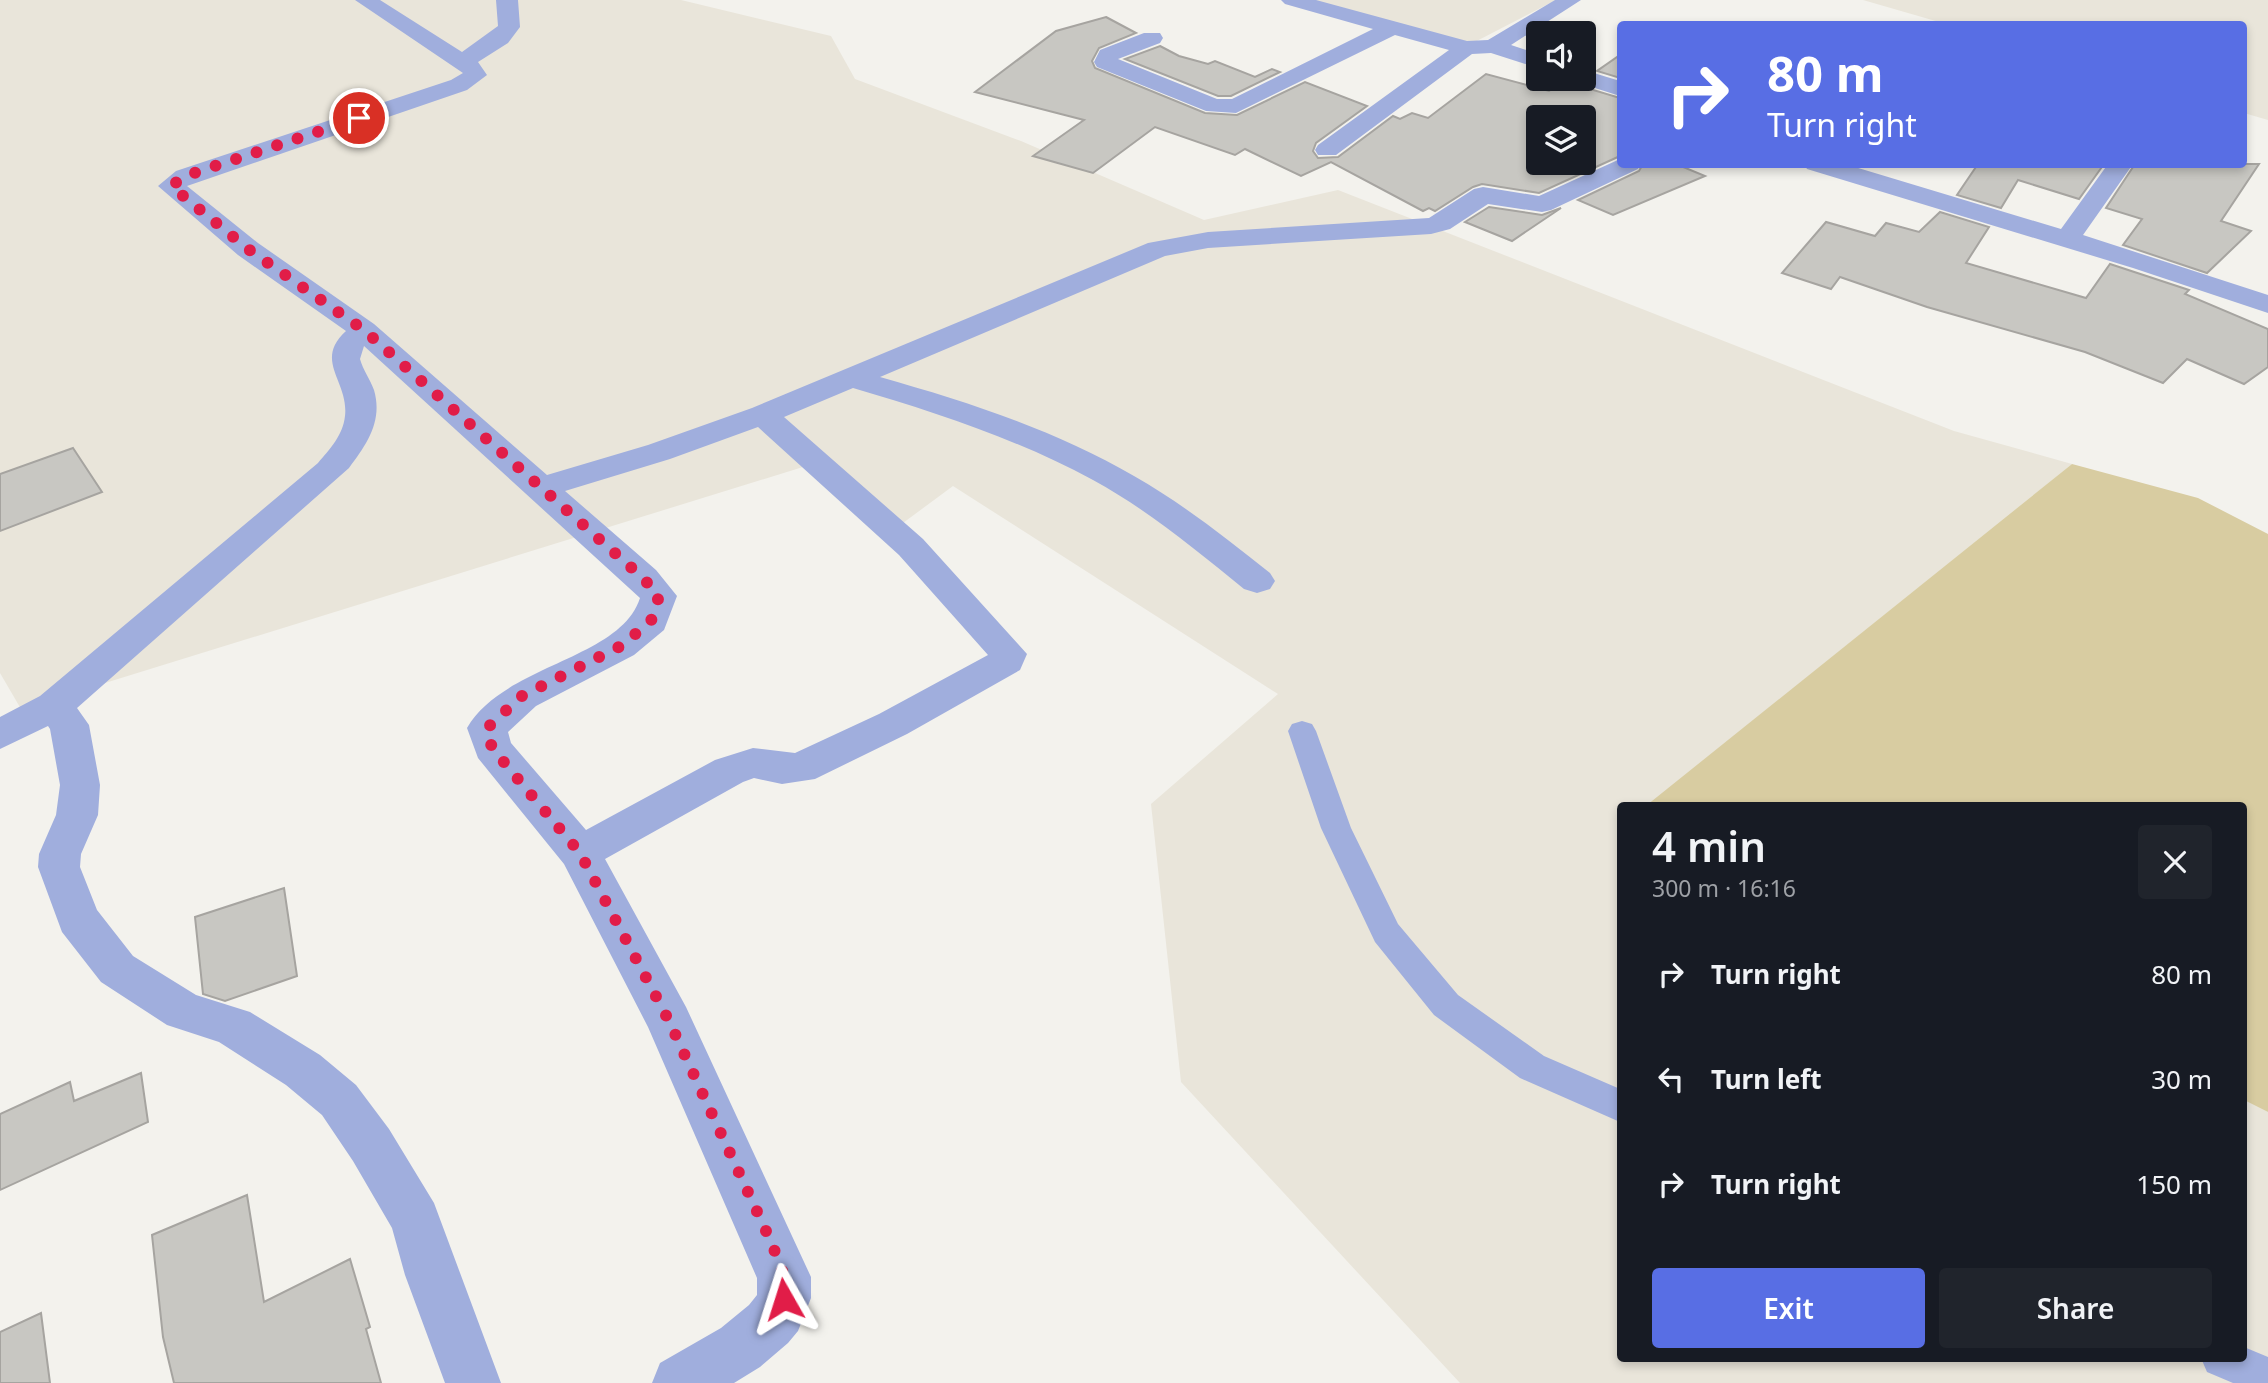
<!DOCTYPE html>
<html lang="en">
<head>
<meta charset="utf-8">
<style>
	body { margin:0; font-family:"Noto Sans",sans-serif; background:#20242c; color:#f1f3f6; height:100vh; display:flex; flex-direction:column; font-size:26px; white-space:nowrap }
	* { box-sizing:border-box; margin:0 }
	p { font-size:23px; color:#9ea1a6 }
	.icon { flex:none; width:38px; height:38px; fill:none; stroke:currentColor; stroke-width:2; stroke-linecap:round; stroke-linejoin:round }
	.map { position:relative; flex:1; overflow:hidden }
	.drawer { position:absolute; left:1617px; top:802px; width:630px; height:560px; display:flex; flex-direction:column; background:#171b24; border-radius:7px; box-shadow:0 4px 10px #0003 }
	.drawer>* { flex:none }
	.top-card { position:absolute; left:1617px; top:21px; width:630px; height:147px; border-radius:7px; box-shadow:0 4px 10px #0003; background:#586ee4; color:#fff; overflow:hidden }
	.buttons { position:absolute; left:1526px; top:21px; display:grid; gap:14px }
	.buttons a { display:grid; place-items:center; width:70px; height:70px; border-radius:7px; background:#171b24; box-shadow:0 4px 10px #0003; font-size:35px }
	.pin { position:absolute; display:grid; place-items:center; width:60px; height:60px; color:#fff; margin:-30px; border:4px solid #fff; border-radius:50%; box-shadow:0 2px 7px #0007 }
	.me { position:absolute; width:77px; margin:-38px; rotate:354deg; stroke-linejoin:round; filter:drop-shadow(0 0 5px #0008) }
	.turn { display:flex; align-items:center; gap:24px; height:147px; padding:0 35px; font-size:32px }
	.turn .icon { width:91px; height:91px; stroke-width:2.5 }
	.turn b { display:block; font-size:49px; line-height:60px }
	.round { display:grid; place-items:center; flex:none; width:74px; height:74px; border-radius:7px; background:#20242c }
	.head { display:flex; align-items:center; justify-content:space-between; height:119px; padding:0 35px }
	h1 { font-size:42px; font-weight:600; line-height:52px }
	.cta { display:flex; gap:14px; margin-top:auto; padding:14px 35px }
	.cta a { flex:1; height:80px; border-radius:7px; background:#586ee4; color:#fff; font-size:28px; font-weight:600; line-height:80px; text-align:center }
	.cta a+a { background:#20242c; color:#f1f3f6 }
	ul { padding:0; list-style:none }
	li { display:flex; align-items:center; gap:21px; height:105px; padding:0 35px }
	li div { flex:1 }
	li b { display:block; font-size:26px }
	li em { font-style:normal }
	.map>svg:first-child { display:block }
	.built { fill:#e9e5da }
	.green { fill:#d8cca1 }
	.building { fill:#c8c7c2; stroke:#a6a4a0; stroke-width:2; fill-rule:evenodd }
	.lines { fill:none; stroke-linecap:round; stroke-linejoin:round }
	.lane { fill:#a0aedd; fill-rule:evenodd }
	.street { fill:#a0aedd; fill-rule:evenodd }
	.route { stroke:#e11d48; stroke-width:12; stroke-dasharray:0 21.6 }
</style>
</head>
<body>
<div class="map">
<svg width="2268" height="1383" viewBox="0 0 2268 1383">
	<rect width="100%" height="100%" fill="#f3f2ed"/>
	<g class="built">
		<path d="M0,0h681l150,36 24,43 166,62 183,79 134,-30 616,241 118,33 -424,341h-28v553h624v-258l24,12v271h-808l-279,-301 -30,-278 127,-110 -325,-208 -69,51 -65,-75 -798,247 -21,-36z"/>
		<path d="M1309,0h247l-89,46z"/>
		<path d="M1863,0h405v120l-24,-7v-89h-298z"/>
	</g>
	<path class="green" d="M2072,464l126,34 70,36v578l-24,-12v-295h-597z"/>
	<g class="building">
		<path d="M1106,17l30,16 -37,15 -7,13 3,7 110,45 32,2 68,-33 62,24 -51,37 -3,8 5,7 20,-1 55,-41 7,3 12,-6 16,5 58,-44 63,17 7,-5 14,4 7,-5 43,13v58l-81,37 -57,-9 -9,3 -38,24 -6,-3 -6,3 -92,-49 -30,14 -56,-27 -10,6 -80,-28 -62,46 -60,-17 51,-36 -109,-28 81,-61zM1538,117h46v46h-46z"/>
		<path d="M1160,46l19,10 29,8 7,-3 40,16 17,-8 8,3 -49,24h-13l-93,-37z"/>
		<path d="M1620,55v23l-23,-7z"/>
		<path d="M1643,164h33l29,12 -92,39 -35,-15 61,-29z"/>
		<path d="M1978,164h126l-25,35 -61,-19 -17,28 -44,-13z"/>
		<path d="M2135,164h124l-38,57 30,10 -44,42 -84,-28 19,-26 -36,-11z"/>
		<path d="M1489,207l53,8 19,-7 -49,33 -47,-19z"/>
		<path d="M1940,212l49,15 -23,36 120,35 24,-34 79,26 -4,4 83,35v38l-24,17 -57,-25 -24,24 -78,-31 -158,-45 -87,-30 -9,12 -49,-16 44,-51 49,14 11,-13 33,9z"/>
		<path d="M73,448l29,44 -102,39v-57z"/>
		<path d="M284,888l13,88 -72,25 -22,-7 -8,-77z"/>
		<path d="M141,1073l7,49 -148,68v-76l70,-32 4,19z"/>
		<path d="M247,1195l17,107 86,-43 20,68 -4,2 15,54h-207l-11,-46 -11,-102z"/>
		<path d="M41,1313l9,70h-50v-51z"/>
	</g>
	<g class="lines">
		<g class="lane">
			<path d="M1302,721l10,3 4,7 35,97 47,96 60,71 86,61 76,33v33l-100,-44 -86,-63 -59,-73 -54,-114 -33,-97 4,-7z"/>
			<path d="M2244,1347l24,10v26h-35l-26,-11 -6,-14h43z"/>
		</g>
		<g class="street">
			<path d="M355,0h25l82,52 36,-26 -2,-26h22l2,27 -12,16 -30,19 9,13 -20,15 -280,96 71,57 116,81 173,151 101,-30 104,-37 396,-165 60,-11 221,-14 45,-29 9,-2 56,9 81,-37v5h21l-3,5 -87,41 -9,2 -54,-8 -38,25 -19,5 -223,14 -43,8 -285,121c88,25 175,53 254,99 49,28 92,62 136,97l5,8 -5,8 -13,4 -13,-4c-48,-39 -96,-79 -151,-109 -76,-41 -158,-68 -240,-92l-69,29 139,122 104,115 -7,16 -113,64 -92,45 -33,5 -28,-6 -11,4 -138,77 81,148 125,270v21l-13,33 -10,12 -28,24 -26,16h-82l8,-20 61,-35 28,-23 8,-10v-17l-109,-251 -84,-163 -86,-106 -11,-30c37,-64 153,-68 173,-130l-276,-252 -4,13c3,11 10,20 14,31 9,31 -7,54 -25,78l-272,240 12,17 11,60 -2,30 -17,39 -1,13 17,43 36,46 63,39 54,17 70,43 36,30 33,44 45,74 67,180h-56l-40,-108 -13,-47 -39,-67 -31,-46 -36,-30 -67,-43 -52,-17 -66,-43 -39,-50 -24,-65 1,-13 17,-39 4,-30 -10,-56 -2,-3 -48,23v-32l40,-21 278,-233c12,-14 25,-28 27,-47 4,-35 -32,-55 1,-85l-108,-76 -80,-69 18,-15 275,-91 12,-7zM758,427l141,128 89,100 -109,59 -84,39 -42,-5 -38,12 -129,70 -75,-87 -3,-11 28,-26 98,-51 30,-25 13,-34 -21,-26 -91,-79 105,-32z"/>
			<path d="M1281,0h35l151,41 21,-1 67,-40h26l-70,45 27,9v14l-47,-15 -19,1 -136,101h-18l-3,-5 3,-5 131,-95 -54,-15 -159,78 -30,-2 -109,-44 -3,-5 6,-12 44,-17h16l3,5 -3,5 -42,16 99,40h15l141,-70 -88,-25z"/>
			<path d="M1584,70l36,11v15l-44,-14 -2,-3h10z"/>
			<path d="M1804,164h41l216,65 47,-65h25l-50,71 185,60v18l-135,-45 -326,-99z"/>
		</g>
	</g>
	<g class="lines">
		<path class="route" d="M359,118l-174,58 -14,10 77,63 116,81 279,248 16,18 -8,25 -30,25 -99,50 -35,32 5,20 88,105 89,168 103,223 12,32v23"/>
	</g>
</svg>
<div class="buttons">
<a><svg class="icon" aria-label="sound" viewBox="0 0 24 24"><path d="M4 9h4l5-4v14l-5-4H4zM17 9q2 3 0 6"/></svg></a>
<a><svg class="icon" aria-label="layers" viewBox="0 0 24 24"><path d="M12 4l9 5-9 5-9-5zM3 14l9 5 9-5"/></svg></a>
</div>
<div class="pin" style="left:359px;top:118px;background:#d93025"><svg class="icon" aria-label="arrive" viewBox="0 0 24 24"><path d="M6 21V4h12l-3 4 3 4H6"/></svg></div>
<svg class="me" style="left:784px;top:1299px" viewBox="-20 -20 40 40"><path d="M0-17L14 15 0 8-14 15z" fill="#e11d48" stroke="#fff" stroke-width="4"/></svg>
<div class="top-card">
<div class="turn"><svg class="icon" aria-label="right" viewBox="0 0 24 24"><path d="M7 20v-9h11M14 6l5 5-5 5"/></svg><div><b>80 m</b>Turn right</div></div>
</div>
<section class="drawer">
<div class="head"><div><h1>4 min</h1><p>300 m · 16:16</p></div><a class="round"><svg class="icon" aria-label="close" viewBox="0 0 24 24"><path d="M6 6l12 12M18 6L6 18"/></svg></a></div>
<ul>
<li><svg class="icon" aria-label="right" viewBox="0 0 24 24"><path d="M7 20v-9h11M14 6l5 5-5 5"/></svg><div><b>Turn right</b></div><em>80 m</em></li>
<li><svg class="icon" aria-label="left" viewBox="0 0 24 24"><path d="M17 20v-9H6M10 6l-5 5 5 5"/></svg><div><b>Turn left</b></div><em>30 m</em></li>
<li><svg class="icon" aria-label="right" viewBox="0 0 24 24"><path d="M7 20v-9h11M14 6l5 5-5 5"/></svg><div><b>Turn right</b></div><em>150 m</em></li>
</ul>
<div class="cta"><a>Exit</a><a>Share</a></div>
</section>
</div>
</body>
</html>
